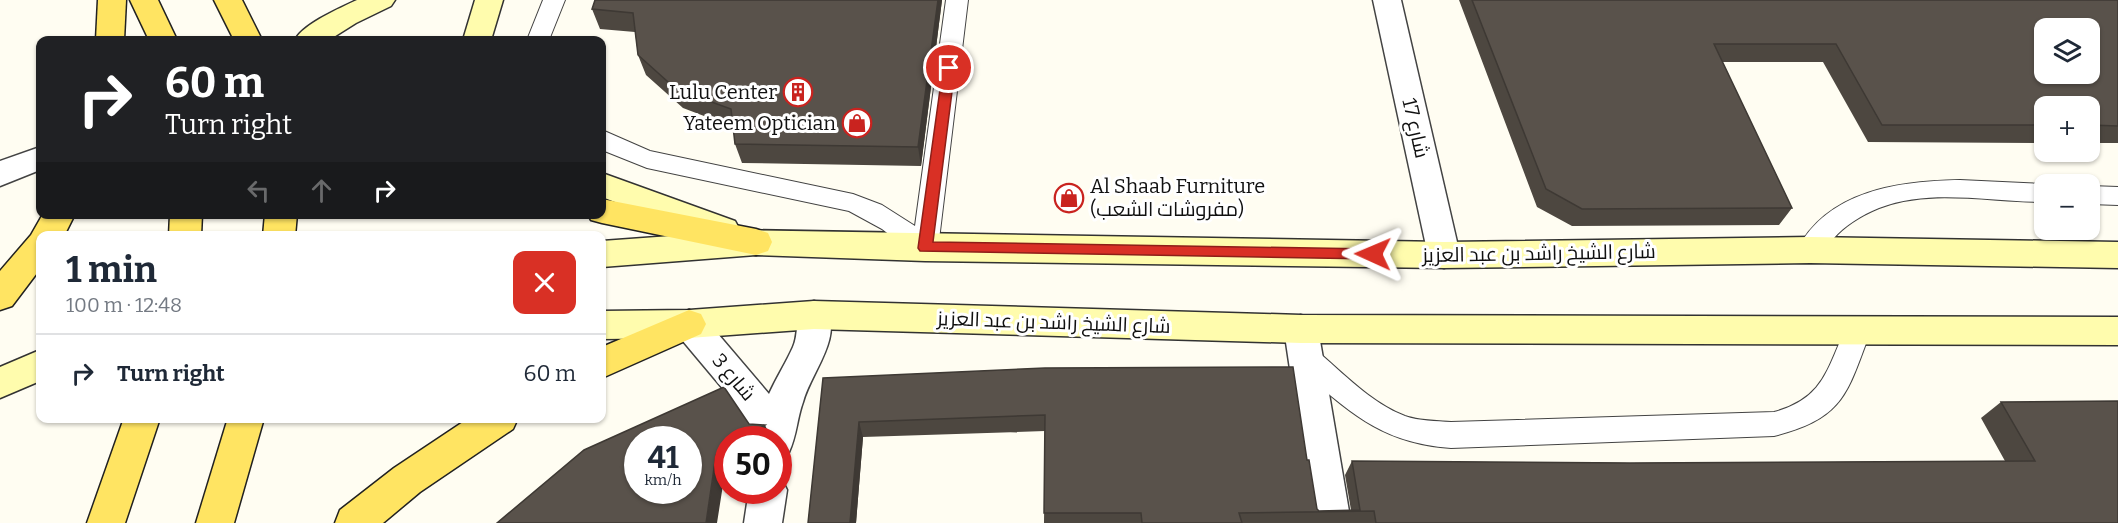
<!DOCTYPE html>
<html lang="en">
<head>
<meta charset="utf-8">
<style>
	body { margin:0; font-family:Bitter,Cairo,serif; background:#f6f6f7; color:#1f2937; height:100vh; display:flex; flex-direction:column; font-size:22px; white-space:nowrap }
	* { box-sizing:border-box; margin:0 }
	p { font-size:20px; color:#747a83 }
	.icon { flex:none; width:33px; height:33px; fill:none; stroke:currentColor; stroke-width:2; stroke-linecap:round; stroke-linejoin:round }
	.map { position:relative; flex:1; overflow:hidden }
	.side { position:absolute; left:36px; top:231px; width:570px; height:192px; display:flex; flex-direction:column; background:#fff; border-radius:12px; box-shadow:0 2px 4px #0004 }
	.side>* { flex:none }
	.hud { position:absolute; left:36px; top:36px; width:570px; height:183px; border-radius:12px; box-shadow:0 2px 4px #0004; background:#202124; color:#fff; overflow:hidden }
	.tools { position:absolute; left:2034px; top:18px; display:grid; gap:12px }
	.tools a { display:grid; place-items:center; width:66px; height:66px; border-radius:12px; background:#fff; box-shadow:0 2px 4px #0004; font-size:30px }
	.speed { position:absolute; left:624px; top:426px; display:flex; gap:12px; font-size:30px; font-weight:700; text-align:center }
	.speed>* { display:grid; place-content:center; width:78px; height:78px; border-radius:50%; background:#fff; box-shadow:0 2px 4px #0004; line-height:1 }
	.speed small { font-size:15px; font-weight:400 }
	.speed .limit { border:9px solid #d22; background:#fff; color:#111 }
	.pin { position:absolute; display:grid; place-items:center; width:51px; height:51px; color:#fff; margin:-26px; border:3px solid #fff; border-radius:50%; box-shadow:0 2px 6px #0007 }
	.me { position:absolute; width:66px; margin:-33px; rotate:271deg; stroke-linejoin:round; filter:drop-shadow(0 0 4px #0008) }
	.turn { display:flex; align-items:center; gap:21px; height:126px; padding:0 30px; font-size:27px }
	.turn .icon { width:78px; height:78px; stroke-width:2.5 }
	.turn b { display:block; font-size:42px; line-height:51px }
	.lanes { display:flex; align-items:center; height:57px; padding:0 30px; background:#0003; justify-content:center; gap:30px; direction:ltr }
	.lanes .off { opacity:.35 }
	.round { display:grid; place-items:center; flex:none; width:63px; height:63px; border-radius:12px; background:#f6f6f7 }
	.head { display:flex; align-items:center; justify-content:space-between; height:102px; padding:0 30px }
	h1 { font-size:36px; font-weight:700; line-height:45px }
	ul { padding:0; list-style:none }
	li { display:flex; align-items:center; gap:18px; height:78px; padding:0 30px; border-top:2px solid #e0e1e3 }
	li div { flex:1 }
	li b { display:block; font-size:22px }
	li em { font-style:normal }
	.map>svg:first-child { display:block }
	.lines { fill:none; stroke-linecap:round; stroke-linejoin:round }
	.lane-casing { stroke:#434343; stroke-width:2 }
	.street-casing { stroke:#434343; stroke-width:3 }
	.secondary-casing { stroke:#323232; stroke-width:3 }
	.primary-casing { stroke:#212121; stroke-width:3 }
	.lane { fill:#fff; fill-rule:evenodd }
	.street { fill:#fff; fill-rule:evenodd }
	.secondary { fill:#fffcad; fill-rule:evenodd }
	.primary { fill:#ffe462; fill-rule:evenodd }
	.wall { fill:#4d4740 }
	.shaded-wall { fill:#3e3934 }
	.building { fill:#59524b; stroke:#3e3934; stroke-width:1.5; fill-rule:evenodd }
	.route { fill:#d93025; stroke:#8d1f18; stroke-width:1.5 }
	.labels { text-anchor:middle; stroke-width:6; stroke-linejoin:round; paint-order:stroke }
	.poi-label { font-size:20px; fill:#101010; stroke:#fff; text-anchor:end }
	.street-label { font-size:20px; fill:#101010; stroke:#fff }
</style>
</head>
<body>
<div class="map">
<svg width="2118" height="523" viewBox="0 0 2118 523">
	<rect width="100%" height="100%" fill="#fffdf2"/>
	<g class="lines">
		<g class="lane-casing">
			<g id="lane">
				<path d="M543,0h22l-16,40h-22z"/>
				<path d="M946,0h22l-30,248 -4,7 -9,3 -9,-3 -34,-26 -33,-18 -202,-43 -45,-18v-20l48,21 203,43 29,11 33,21z"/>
				<path d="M1960,180l84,4h2h-2v18c-53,0 -114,-14 -165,6 -17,7 -34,17 -46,31 -5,5 -9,14 -14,18 -6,4 -12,2 -18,0l-4,-7c31,-60 103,-69 163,-70z"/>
				<path d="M2090,186l28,1v18l-28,-1z"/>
				<path d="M1858,319l9,3 4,8c-24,63 -26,88 -97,106l-323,12c-72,-5 -103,-38 -155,-82l-4,-8 4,-8 10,-4 10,4c27,23 55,53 89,66 14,5 31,5 46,6l323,-10c53,-14 53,-47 75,-90z"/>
			</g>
		</g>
		<g class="street-casing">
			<g id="street">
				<path d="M1373,0h28l59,255 -4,9 -12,4 -12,-4 -4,-9z"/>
				<path d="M40,147v23l-40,16v-25z"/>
				<path d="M814,301l12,4c17,34 -14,65 -23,97 -6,16 -6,33 -14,50l-11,4v-16h-20v-3l-34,-47 -47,-56 -5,-10 5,-10 12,-4 12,4 68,80c7,-16 17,-31 24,-47 6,-13 2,-28 9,-42z"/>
				<path d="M1301,315l12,4 5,10 33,194h-38l-29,-194 5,-10z"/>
				<path d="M778,477l3,1 6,12 -5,33h-38l5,-33h29z"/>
			</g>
		</g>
		<g class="secondary-casing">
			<g id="secondary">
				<path d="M357,0h38l-4,6 -35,17 -27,17h-34c8,-16 45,-32 62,-40z"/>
				<path d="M475,0h28l-12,40h-28z"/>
				<path d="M602,173l133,48 5,9 704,12 366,-5 308,5v26l-308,-5 -366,5 -519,-7 -169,-6 -154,12v-26l96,-7 -96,-37z"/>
				<path d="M814,301l487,14 817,2v28l-817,-2 -487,-14 -125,9 -87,1v-28l87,-1z"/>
				<path d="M40,350v31l-40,17v-31z"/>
			</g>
		</g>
		<g class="primary-casing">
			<g id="primary">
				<path d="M98,0h28l-2,40h-28z"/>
				<path d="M130,0h28l19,40h-28z"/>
				<path d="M214,0h28l20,40h-28z"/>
				<path d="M602,199l154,30 12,4 4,9 -4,9 -12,4 -154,-32 -11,-3 -3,-6h14z"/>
				<path d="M43,214h32l-11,22h-24v33l-28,37 -12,4v-39l31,-36z"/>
				<path d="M170,214h32l-1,22h-32z"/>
				<path d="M265,214h32l-2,22h-32z"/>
				<path d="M689,310l12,4 5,10 -5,10 -99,44v-31z"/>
				<path d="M124,418h36l-35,105h-38z"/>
				<path d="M228,418h36l-30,105h-38z"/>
				<path d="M469,418h49l-5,11 -93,63 -37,31h-48l5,-13 54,-42z"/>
			</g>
		</g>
		<use href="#lane" class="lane"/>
		<use href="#street" class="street"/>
		<use href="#secondary" class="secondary"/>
		<use href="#primary" class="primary"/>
	</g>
	<g class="wall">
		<path d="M595,0h347l-21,166 -179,-3 -7,-19 -2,-17 -50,-19 -37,-33 -8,-20 -3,-23 -35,-3 -8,-20z"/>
		<path d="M1459,0h659v143h-28v-37h-46v37l-176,-1 -45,-80h-101l70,146 -13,17 -207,1 -35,-19z"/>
		<path d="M823,378l484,82 10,49 2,2 32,-1 -6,-35 7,-14 278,2 375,-2 -24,-43 20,-16 117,121h-1074l1,-92 -182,6 -7,86h-48z"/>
	</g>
	<g class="shaded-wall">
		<path d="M938,0h4l-21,166 -3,-19z"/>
		<path d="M859,422l4,15 -7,86h-6z"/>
		<path d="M765,425l7,15h-31z"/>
		<path d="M728,448v22l-3,2 -8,51h-11l10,-68z"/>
	</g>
	<g class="building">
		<path d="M595,0h343l-20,147 -183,-3 -4,-35 -55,-20 -38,-34 -5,-42 -41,-4z"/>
		<path d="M1472,0h646v126l-28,-1v-19h-46v19h-162l-46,-81h-122l78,164 -210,1 -36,-20zM2044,28h46v46h-46z"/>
		<path d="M1293,367l14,93h2l8,49 2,2 41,-1 -8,-49 278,2 405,-2 -34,-59 117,-1v122h-742l-2,-12 -135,2 3,10h-100l-1,-10h-97l1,-98 -186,7 -9,101h-42l15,-145 222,-10z"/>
		<path d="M724,387l25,37 16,1 -24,15h-13v8l-12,7 -10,68h-209l87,-73zM638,440h50v50h-50z"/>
	</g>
	<path class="route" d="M949,63l6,5 -22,174 440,7 7,5 -7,5 -453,-8 -2,-3 25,-180z"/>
	<defs>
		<g id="building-ring" transform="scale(1.5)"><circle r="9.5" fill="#fff" stroke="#c9231f" stroke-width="1.5"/><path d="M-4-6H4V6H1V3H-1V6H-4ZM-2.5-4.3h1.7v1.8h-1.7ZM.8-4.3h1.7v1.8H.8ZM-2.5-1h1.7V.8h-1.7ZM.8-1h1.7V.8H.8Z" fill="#c9231f"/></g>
		<g id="shop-ring" transform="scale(1.5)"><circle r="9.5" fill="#fff" stroke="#c9231f" stroke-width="1.5"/><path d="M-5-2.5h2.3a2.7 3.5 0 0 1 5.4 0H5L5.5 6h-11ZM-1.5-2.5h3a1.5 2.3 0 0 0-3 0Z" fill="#c9231f"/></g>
	</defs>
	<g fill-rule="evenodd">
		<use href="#building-ring" x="798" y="92"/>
		<use href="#shop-ring" x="857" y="123"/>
		<use href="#shop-ring" x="1069" y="198"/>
	</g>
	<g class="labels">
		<g class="poi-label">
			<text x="777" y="99">Lulu Center</text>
			<text x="836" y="130">Yateem Optician</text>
			<text x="1090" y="193" text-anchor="start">Al Shaab Furniture<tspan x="1090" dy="23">(مفروشات الشعب)</tspan></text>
		</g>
		<g class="street-label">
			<text transform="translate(1416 128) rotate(77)" y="7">شارع 17</text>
			<text transform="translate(1539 253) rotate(-1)" y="7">شارع الشيخ راشد بن عبد العزيز</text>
			<text transform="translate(1054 322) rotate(2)" y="7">شارع الشيخ راشد بن عبد العزيز</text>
			<text transform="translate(734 377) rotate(50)" y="7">شارع 3</text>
		</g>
	</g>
</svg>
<div class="tools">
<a><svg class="icon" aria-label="layers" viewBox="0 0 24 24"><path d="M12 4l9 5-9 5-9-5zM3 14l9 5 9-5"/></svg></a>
<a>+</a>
<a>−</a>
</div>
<div class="speed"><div>41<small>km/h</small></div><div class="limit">50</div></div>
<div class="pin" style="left:949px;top:68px;background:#d93025"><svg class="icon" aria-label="arrive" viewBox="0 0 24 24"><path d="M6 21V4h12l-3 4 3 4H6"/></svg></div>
<svg class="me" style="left:1373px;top:254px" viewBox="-20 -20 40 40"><path d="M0-17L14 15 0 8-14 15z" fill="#d93025" stroke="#fff" stroke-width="4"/></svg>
<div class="hud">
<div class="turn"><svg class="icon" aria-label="right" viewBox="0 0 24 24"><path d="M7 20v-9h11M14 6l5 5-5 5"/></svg><div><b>60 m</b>Turn right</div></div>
<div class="lanes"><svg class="icon off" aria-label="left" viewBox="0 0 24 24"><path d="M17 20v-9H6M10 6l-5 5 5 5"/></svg><svg class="icon off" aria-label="ahead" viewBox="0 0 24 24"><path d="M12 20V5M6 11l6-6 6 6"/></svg><svg class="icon" aria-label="right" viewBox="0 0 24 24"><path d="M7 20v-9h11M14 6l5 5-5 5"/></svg></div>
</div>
<section class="side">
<div class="head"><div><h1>1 min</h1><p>100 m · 12:48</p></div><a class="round" style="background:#d93025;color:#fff"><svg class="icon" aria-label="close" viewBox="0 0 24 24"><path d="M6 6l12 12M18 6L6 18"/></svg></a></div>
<ul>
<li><svg class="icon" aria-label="right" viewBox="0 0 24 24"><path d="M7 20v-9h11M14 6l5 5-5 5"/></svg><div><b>Turn right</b></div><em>60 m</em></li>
</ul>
</section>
</div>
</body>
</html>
